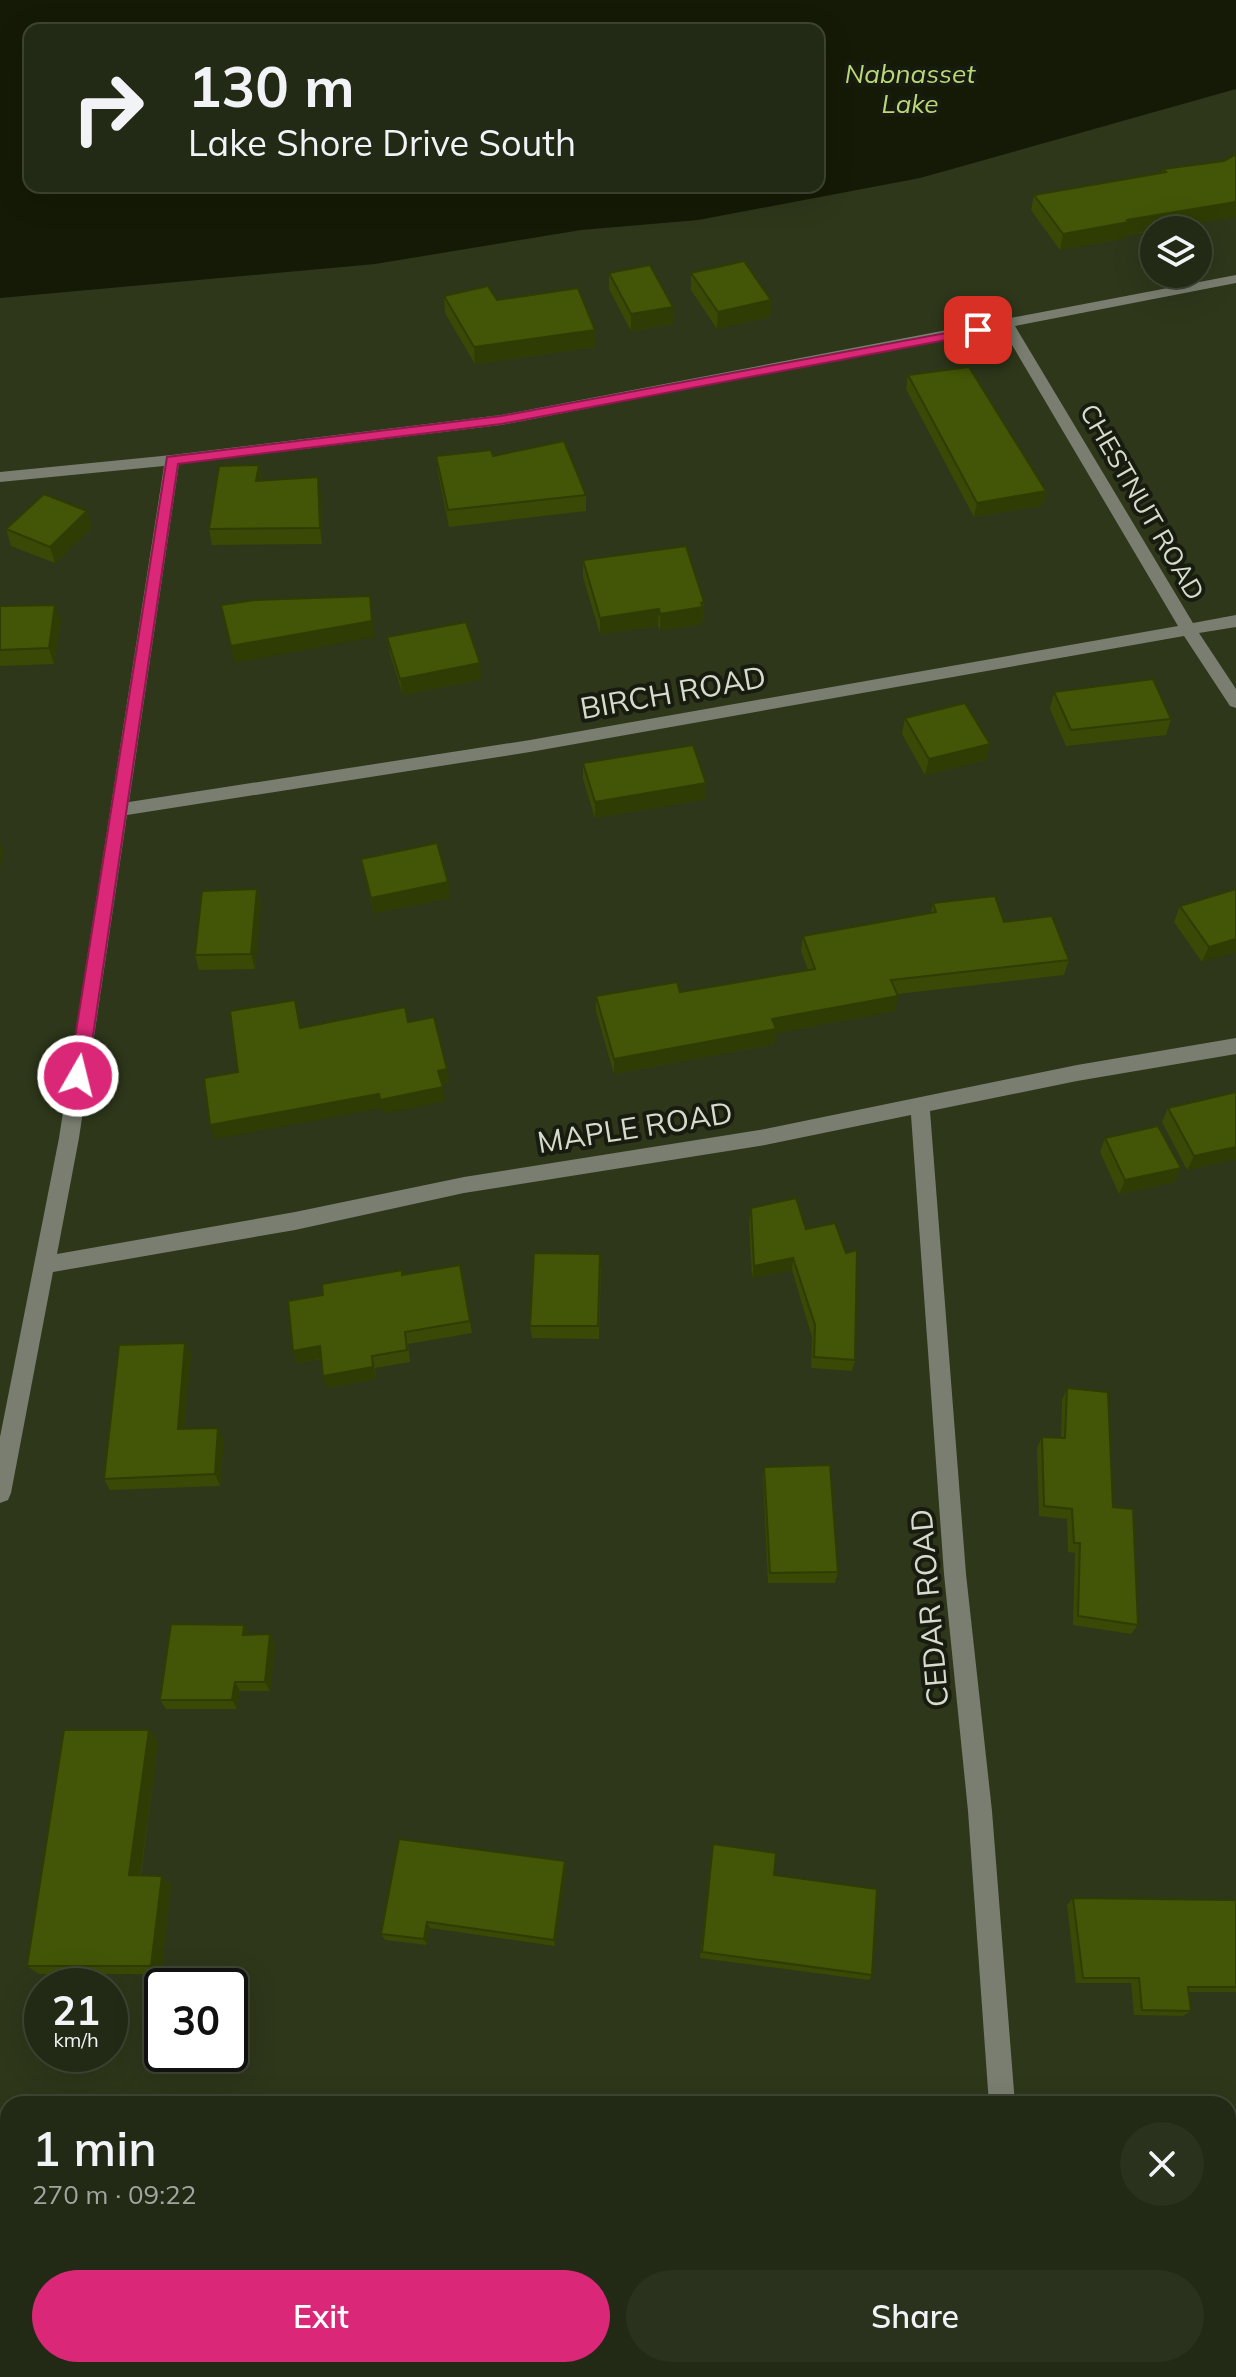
<!DOCTYPE html>
<html lang="en">
<head>
<meta charset="utf-8">
<style>
	body { margin:0; font-family:Mulish,sans-serif; background:#2a311d; color:#f1f3f6; height:100vh; display:flex; flex-direction:column; font-size:30px; white-space:nowrap }
	* { box-sizing:border-box; margin:0 }
	p { font-size:26px; color:#a2a6a0 }
	.icon { flex:none; width:44px; height:44px; fill:none; stroke:currentColor; stroke-width:2; stroke-linecap:round; stroke-linejoin:round }
	.map { position:relative; flex:1; overflow:hidden }
	.panel { position:absolute; left:0px; top:2096px; width:1236px; height:282px; display:flex; flex-direction:column; background:#222914; border-radius:24px 24px 0 0; box-shadow:0 8px 32px #0002,0 0 0 2px #3f4534 }
	.panel>* { flex:none }
	.hud { position:absolute; left:24px; top:24px; width:800px; height:168px; border-radius:16px; box-shadow:0 8px 32px #0002,0 0 0 2px #3f4534; background:#222914; color:#f1f3f6; overflow:hidden }
	.fabs { position:absolute; left:1140px; top:216px; display:grid; gap:16px }
	.fabs a { display:grid; place-items:center; width:72px; height:72px; border-radius:50%; background:#222914; box-shadow:0 8px 32px #0002,0 0 0 2px #3f4534; font-size:40px }
	.speed { position:absolute; left:24px; top:1968px; display:flex; gap:16px; font-size:40px; font-weight:700; text-align:center }
	.speed>* { display:grid; place-content:center; width:104px; height:104px; border-radius:50%; background:#222914; box-shadow:0 8px 32px #0002,0 0 0 2px #3f4534; line-height:1 }
	.speed small { font-size:20px; font-weight:400 }
	.speed .limit { border:4px solid #111; border-radius:12px; background:#fff; color:#111 }
	.pin { position:absolute; display:grid; place-items:center; width:68px; height:68px; color:#fff; margin:-34px; border-radius:16px; box-shadow:0 4px 12px #0006 }
	.me { position:absolute; width:88px; margin:-44px; rotate:8deg; stroke-linejoin:round; filter:drop-shadow(0 0 6px #0008) }
	.turn { display:flex; align-items:center; gap:28px; height:168px; padding:0 32px; font-size:36px }
	.turn .icon { width:104px; height:104px; stroke-width:2.5 }
	.turn b { display:block; font-size:56px; line-height:68px }
	.round { display:grid; place-items:center; flex:none; width:84px; height:84px; border-radius:42px; background:#2a311d }
	.summary { display:flex; align-items:center; justify-content:space-between; height:136px; padding:0 32px }
	h1 { font-size:48px; font-weight:600; line-height:60px }
	.cta { display:flex; gap:16px; margin-top:auto; padding:16px 32px }
	.cta a { flex:1; height:92px; border-radius:48px; background:#db2777; color:#fff; font-size:32px; font-weight:600; line-height:92px; text-align:center }
	.cta a+a { background:#2a311d; color:#f1f3f6 }
	.map>svg:first-child { display:block }
	.water { fill:#141a05; fill-rule:evenodd }
	.lines { fill:none; stroke-linecap:round; stroke-linejoin:round }
	.minor { fill:#797e70; fill-rule:evenodd }
	.wall { fill:#3a4905 }
	.shaded-wall { fill:#2f3c04 }
	.building { fill:#435506; stroke:#2f3c04; stroke-width:2 }
	.route { fill:#db2777; stroke:#8e194d; stroke-width:2 }
	.labels { text-anchor:middle; stroke-width:8; stroke-linejoin:round; paint-order:stroke }
	.far-water-label { font-size:26px; font-style:italic; fill:#bbd977; stroke:#181c10 }
	.far-street-label { font-size:26px; fill:#d5dccb; stroke:#181c10 }
	.street-label { font-size:30px; fill:#d5dccb; stroke:#181c10 }
</style>
</head>
<body>
<div class="map">
<svg width="1236" height="2377" viewBox="0 0 1236 2377">
	<rect width="100%" height="100%" fill="#2e371a"/>
	<path class="water" d="M0,0h1236v89l-316,89 -222,42 -117,10 -206,34 -375,34zM30,30h788v156h-788z"/>
	<g class="lines">
		<g class="minor">
			<path d="M1236,275v8l-221,43 178,297 43,-8v12l-37,6 37,56v19l-6,-2 -46,-70 -654,116 -403,63 -48,323 -22,116 238,-42 169,-35 301,-48 312,-64 159,-27v16l-159,27 -147,30 36,463 26,237 23,293h-26l-21,-293 -24,-237 -33,-459 -146,30 -301,48 -169,37 -242,42 -42,221 -3,7 -8,3v-66l59,-299 105,-672 -164,16v-10l172,-17 329,-40zM1002,328l176,298 -648,114 -401,62 50,-338 322,-39z"/>
			<path d="M0,2129l8,1v26l-8,-1z"/>
			<rect x="1228" y="2165" width="8" height="26"/>
		</g>
	</g>
	<g class="wall">
		<path d="M1224,161l-70,70 -28,4v3l-66,12 -29,-40 3,-15 128,-23 1,-3z"/>
		<path d="M609,273l64,34v17l-42,7 -22,-42z"/>
		<path d="M691,273l80,27 -1,17 -53,12 -26,-39z"/>
		<path d="M444,296l53,4 98,47 -120,17 -30,-51z"/>
		<path d="M908,375l138,116 -3,14 -69,12 -68,-128z"/>
		<path d="M436,456h57l93,39v16l-137,16 -11,-54z"/>
		<path d="M259,465l3,15 59,14 1,50 -110,1 -3,-16z"/>
		<path d="M92,527l-37,36 -44,-17 -5,-17z"/>
		<path d="M583,560l121,42 -2,22 -42,6 -2,-4 -58,8 -17,-57z"/>
		<path d="M0,606l61,15 -7,43 -54,2z"/>
		<path d="M387,637l95,42 -79,16 -13,-41z"/>
		<path d="M1054,692l117,27 -5,16 -100,11 -16,-37z"/>
		<path d="M905,718l85,26 -4,16 -61,15 -23,-41z"/>
		<path d="M583,763l123,20v16l-111,19 -12,-39z"/>
		<path d="M361,859l87,23 2,16 -76,15z"/>
		<path d="M257,889l4,16 -6,64 -56,1 -4,-15z"/>
		<path d="M1236,889l-34,73 -28,-40 6,-16z"/>
		<path d="M933,903l71,19 65,38 -5,15 -167,19 1,2 -3,15 -119,22 -2,11 -160,30 -18,-63v-15l84,-4 128,-22 -7,-19 2,-15 128,-24z"/>
		<path d="M1236,1092v67l-49,11 -25,-48 6,-14z"/>
		<path d="M1105,1138l76,30 -7,14 -55,12 -19,-42z"/>
		<path d="M751,1208l55,21 49,131 -3,11 -41,-3 1,-31 -20,-67 -40,8 -3,-58z"/>
		<path d="M460,1265l12,68 -64,11 2,18 -35,6 1,11 -49,9 -4,-12 -2,-17 -24,4 -4,-12 30,-56 80,-20z"/>
		<path d="M601,1267l-2,72 -67,-1 -2,-12z"/>
		<path d="M185,1343l6,12 -7,74 40,10 -4,47 -110,4 -6,-11z"/>
		<path d="M1067,1388l46,119 25,118 -7,9 -58,-9 2,-72 -7,-1 -1,-33 -28,-3 -2,-68 5,-11 19,1 1,-38z"/>
		<path d="M764,1467l74,105 -3,11h-67l-5,-105z"/>
		<path d="M249,1635l26,9 -5,47h-30l-3,18h-71l-6,-9z"/>
		<path d="M149,1730l9,12 -17,133 30,10 -10,89h-122l-12,-8z"/>
		<path d="M712,1851l62,24 98,100 -3,5 -169,-22z"/>
		<path d="M565,1861l1,7 -11,78 -125,-18 -3,17 -42,-5 -4,-6z"/>
		<path d="M1073,1898l163,2v92h-47l2,19 -8,5 -49,-1 -3,-32h-55l-9,-78z"/>
		<path d="M828,2370h203l1,7h-204z"/>
		<path d="M1166,2370h62l8,7h-70z"/>
	</g>
	<g class="shaded-wall">
		<path d="M1236,202v15l-82,13 -28,5v3l-66,12 3,-16 64,-14z"/>
		<path d="M771,300l-1,17 -53,12 1,-17z"/>
		<path d="M673,307v17l-42,7v-17z"/>
		<path d="M595,330v17l-120,17 -1,-17z"/>
		<path d="M259,465l3,17 -6,-1z"/>
		<path d="M318,477l3,17 1,50 -2,-16z"/>
		<path d="M1046,491l-3,14 -69,12 3,-14z"/>
		<path d="M87,511l5,16 -37,36 -5,-16z"/>
		<path d="M370,596l5,41 -141,26 -3,-17z"/>
		<path d="M55,605l6,16 -7,43 -5,-16z"/>
		<path d="M703,607l-1,17 -42,6v-16z"/>
		<path d="M659,609l-1,17 -58,8v-16z"/>
		<path d="M480,663l2,16 -79,16 -3,-16z"/>
		<path d="M990,744l-4,16 -61,15 4,-16z"/>
		<path d="M706,783v16l-111,19v-16z"/>
		<path d="M0,842l4,10 -4,15z"/>
		<path d="M448,882l2,16 -76,15 -3,-15z"/>
		<path d="M257,889l4,16 -6,64 -4,-15z"/>
		<path d="M1236,939v13l-34,10 7,-15z"/>
		<path d="M898,996l-3,15 -119,22 -2,11 -160,30v-15l158,-40z"/>
		<path d="M447,1069l2,14 -9,2 -2,-14z"/>
		<path d="M443,1087l2,14 -62,13 -3,-14z"/>
		<path d="M379,1094l3,14 -167,31 -5,-14z"/>
		<path d="M1236,1147v12l-49,11 7,-14z"/>
		<path d="M1181,1168l-7,14 -55,12 6,-14z"/>
		<path d="M793,1258l-1,12 -40,8 2,-12z"/>
		<path d="M185,1343l6,12 -8,86 -5,-12z"/>
		<path d="M320,1346l3,12 -26,5 -4,-12z"/>
		<path d="M372,1356l4,23 -49,9 -4,-12z"/>
		<path d="M218,1428l6,11 -4,47 -5,-12z"/>
		<path d="M244,1625l6,9 -7,1z"/>
		<path d="M270,1634l5,10 -5,47 -5,-9z"/>
		<path d="M235,1682l5,9 -3,18 -5,-9z"/>
		<path d="M149,1730l9,12 -19,143 -10,-10z"/>
		<path d="M565,1861l1,7 -11,78 -1,-6z"/>
		<path d="M162,1876l9,9 -10,89 -10,-8z"/>
		<path d="M427,1922l3,6 -3,17 -3,-6z"/>
	</g>
	<g class="building">
		<path d="M1236,154v48l-109,18 2,2 -66,12 -29,-39 132,-23 -3,-3 61,-8z"/>
		<path d="M744,261l27,39 -53,12 -27,-39z"/>
		<path d="M650,265l23,42 -42,7 -22,-41z"/>
		<path d="M488,286l9,14 81,-12 17,42 -121,17 -30,-51z"/>
		<path d="M969,367l77,124 -69,12 -69,-128z"/>
		<path d="M564,441l22,54 -138,15 -12,-54 55,-6 2,6z"/>
		<path d="M259,465l-3,16 62,-4 2,51 -111,1 10,-63z"/>
		<path d="M44,494l43,17 -37,36 -44,-18z"/>
		<path d="M686,546l18,56 -3,1 2,4 -43,7 -1,-5 -59,9 -17,-58z"/>
		<path d="M370,596l2,25 -141,25 -10,-41 34,-5z"/>
		<path d="M55,605l-6,43 -49,2v-44z"/>
		<path d="M466,622l14,41 -80,16 -13,-42z"/>
		<path d="M1153,679l18,40 -100,11 -17,-38z"/>
		<path d="M965,703l25,41 -61,15 -24,-41z"/>
		<path d="M693,745l13,38 -111,19 -12,-39z"/>
		<path d="M437,843l11,39 -77,16 -10,-39z"/>
		<path d="M257,889l-6,65 -56,1 7,-64z"/>
		<path d="M1236,889v50l-27,8 -29,-41z"/>
		<path d="M995,896l9,26 48,-6 17,44 -178,20 7,16 -126,23 4,10 -162,30 -18,-63 81,-14 3,10 135,-23 -12,-33 133,-24 -3,-9z"/>
		<path d="M295,1000l5,28 105,-21 3,15 26,-5 13,52 -9,2 5,16 -63,13 -1,-6 -169,31 -6,-47 34,-6 -8,-61z"/>
		<path d="M1236,1092v55l-42,9 -26,-48z"/>
		<path d="M1158,1126l23,42 -56,12 -20,-42z"/>
		<path d="M796,1198l10,31 29,-6 11,30 11,-3 -2,110 -41,-3 1,-32 -22,-67 -39,8 -3,-58z"/>
		<path d="M534,1253l66,1 -2,72h-68z"/>
		<path d="M460,1265l10,56 -65,11 2,18 -35,6 1,11 -50,9 -3,-30 -27,5 -5,-50 35,-6 -1,-11 80,-14v5z"/>
		<path d="M185,1343l-7,86 40,-1 -3,46 -111,5 15,-134z"/>
		<path d="M1067,1388l41,4 5,115 20,2 5,116 -60,-9 2,-73h-6l-2,-34 -28,-3 -2,-69 23,1z"/>
		<path d="M830,1465l8,107 -68,1 -6,-106z"/>
		<path d="M171,1624l73,1 -1,10 27,-1 -5,48h-30l-3,18h-72z"/>
		<path d="M64,1730h85l-20,145 33,1 -11,90h-124z"/>
		<path d="M399,1839l166,22 -11,79 -127,-18 -3,17 -43,-5z"/>
		<path d="M713,1844l63,9 -2,22 103,14 -5,86 -170,-23z"/>
		<path d="M1073,1898l163,2v87h-48l3,24 -49,-1 -3,-32h-56z"/>
		<path d="M1228,2298l8,1v78h-57l-1,-7h50z"/>
		<path d="M251,2370h349v7h-350z"/>
		<path d="M831,2370h200l1,7h-201z"/>
	</g>
	<path class="route" d="M978,327l7,3 -2,3 -482,91 -323,40 -91,612 -9,7 -6,-2 -3,-5 98,-619 334,-41z"/>
	<g class="labels">
		<g class="far-water-label">
			<text x="910" y="83">Nabnasset<tspan x="910" dy="30">Lake</tspan></text>
		</g>
		<g class="far-street-label">
			<text transform="translate(1142 502) rotate(60)" y="9">CHESTNUT ROAD</text>
		</g>
		<g class="street-label">
			<text transform="translate(673 693) rotate(-10)" y="10">BIRCH ROAD</text>
			<text transform="translate(635 1128) rotate(-9)" y="10">MAPLE ROAD</text>
			<text transform="translate(930 1608) rotate(-95)" y="10">CEDAR ROAD</text>
		</g>
	</g>
</svg>
<div class="fabs">
<a><svg class="icon" aria-label="layers" viewBox="0 0 24 24"><path d="M12 4l9 5-9 5-9-5zM3 14l9 5 9-5"/></svg></a>
</div>
<div class="speed"><div>21<small>km/h</small></div><div class="limit">30</div></div>
<div class="pin" style="left:978px;top:330px;background:#d93025"><svg class="icon" aria-label="arrive" viewBox="0 0 24 24"><path d="M6 21V4h12l-3 4 3 4H6"/></svg></div>
<svg class="me" style="left:78px;top:1076px" viewBox="-20 -20 40 40"><circle r="17" fill="#db2777" stroke="#fff" stroke-width="3"/><path d="M0-11L8 9 0 5-8 9z" fill="#fff"/></svg>
<div class="hud">
<div class="turn"><svg class="icon" aria-label="right" viewBox="0 0 24 24"><path d="M7 20v-9h11M14 6l5 5-5 5"/></svg><div><b>130 m</b>Lake Shore Drive South</div></div>
</div>
<section class="panel">
<div class="summary"><div><h1>1 min</h1><p>270 m · 09:22</p></div><a class="round"><svg class="icon" aria-label="close" viewBox="0 0 24 24"><path d="M6 6l12 12M18 6L6 18"/></svg></a></div>
<div class="cta"><a>Exit</a><a>Share</a></div>
</section>
</div>
</body>
</html>
